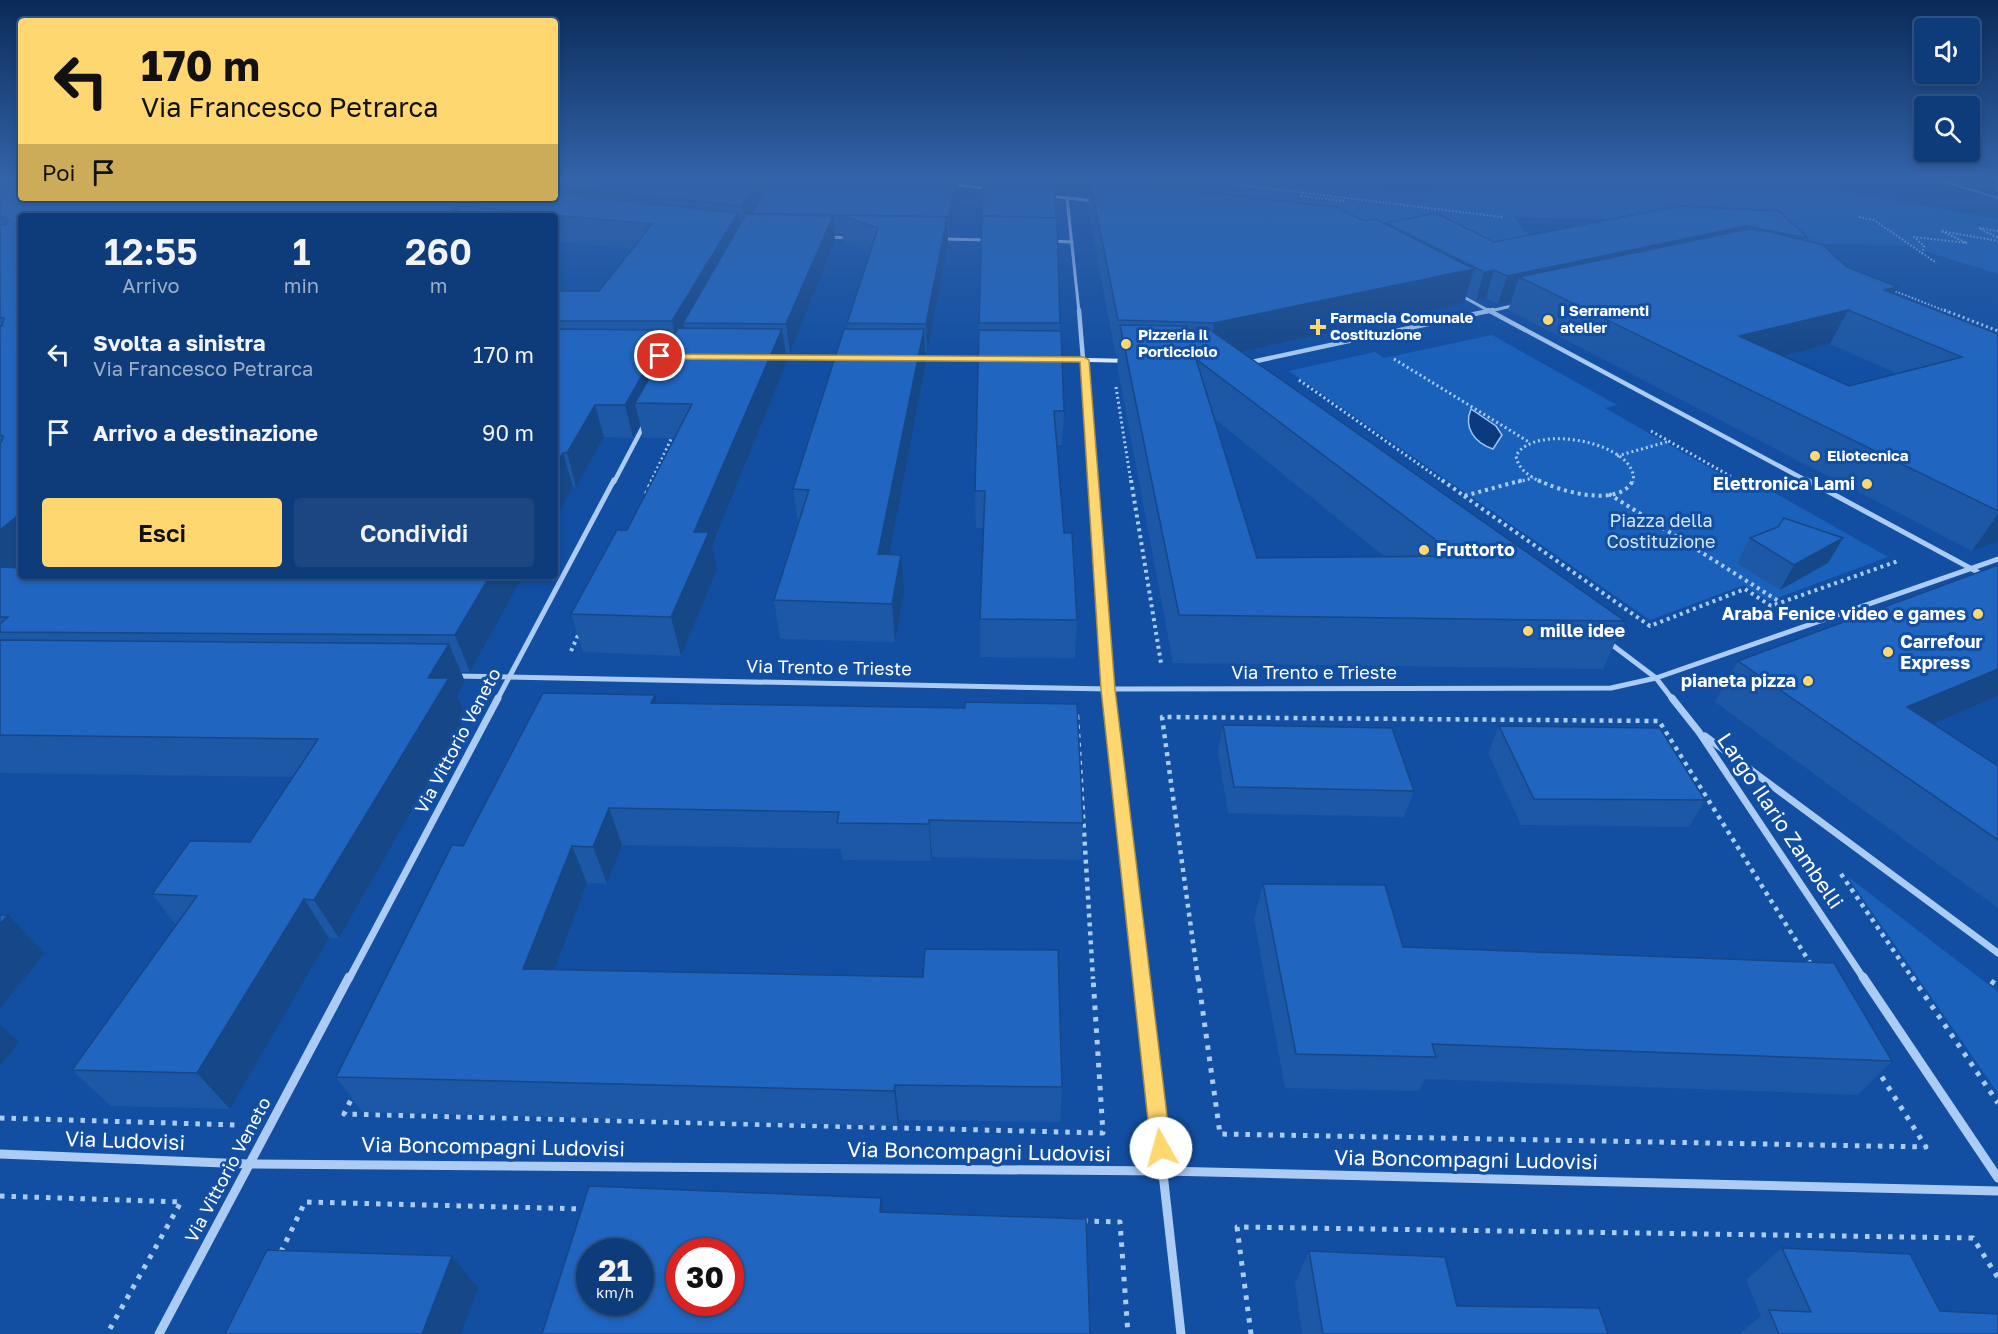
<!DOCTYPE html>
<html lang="it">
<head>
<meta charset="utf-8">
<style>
	body { margin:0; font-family:"Golos Text",sans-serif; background:#1c4681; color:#f1f3f6; height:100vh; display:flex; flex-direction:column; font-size:22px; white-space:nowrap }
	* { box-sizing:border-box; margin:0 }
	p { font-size:20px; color:#9badc7 }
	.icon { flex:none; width:33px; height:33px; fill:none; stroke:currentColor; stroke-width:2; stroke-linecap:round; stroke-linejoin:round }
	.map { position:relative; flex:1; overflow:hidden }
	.drawer { position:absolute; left:18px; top:213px; width:540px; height:366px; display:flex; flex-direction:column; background:#0e3b7a; border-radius:6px; box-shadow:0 3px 9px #0003,0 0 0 2px #2e558b }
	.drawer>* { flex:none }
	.guide { position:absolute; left:18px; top:18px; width:540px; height:183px; border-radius:6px; box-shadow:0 3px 9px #0003,0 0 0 2px #2e558b; background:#ffd770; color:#111; overflow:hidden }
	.controls { position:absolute; left:1914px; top:18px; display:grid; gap:12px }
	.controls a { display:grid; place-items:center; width:66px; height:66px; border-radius:6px; background:#0e3b7a; box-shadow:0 3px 9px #0003,0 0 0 2px #2e558b; font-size:30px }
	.speed { position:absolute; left:576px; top:1238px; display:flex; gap:12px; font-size:30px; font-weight:700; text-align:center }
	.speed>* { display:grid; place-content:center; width:78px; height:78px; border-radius:50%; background:#0e3b7a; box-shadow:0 3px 9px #0003,0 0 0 2px #2e558b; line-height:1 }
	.speed small { font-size:15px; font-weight:400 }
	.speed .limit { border:9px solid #d22; background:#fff; color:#111 }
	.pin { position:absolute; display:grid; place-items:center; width:51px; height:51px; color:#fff; margin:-26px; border:3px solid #fff; border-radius:50%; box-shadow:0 2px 6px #0007 }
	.me { position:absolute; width:66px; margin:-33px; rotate:353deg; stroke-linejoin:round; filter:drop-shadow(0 0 4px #0008) }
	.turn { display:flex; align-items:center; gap:21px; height:126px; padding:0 24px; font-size:27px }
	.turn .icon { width:78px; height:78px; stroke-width:2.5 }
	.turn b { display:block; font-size:42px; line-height:51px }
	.then { display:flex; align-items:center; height:57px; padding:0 24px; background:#0003; gap:12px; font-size:22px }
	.eta { display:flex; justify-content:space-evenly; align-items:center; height:102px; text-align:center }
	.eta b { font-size:36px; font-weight:600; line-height:42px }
	.action { display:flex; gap:12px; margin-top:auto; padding:12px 24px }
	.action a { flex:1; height:69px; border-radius:6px; background:#ffd770; color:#111; font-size:24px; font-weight:600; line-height:69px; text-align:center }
	.action a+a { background:#1c4681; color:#f1f3f6 }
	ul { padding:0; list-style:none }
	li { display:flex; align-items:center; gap:18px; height:78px; padding:0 24px }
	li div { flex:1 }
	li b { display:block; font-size:22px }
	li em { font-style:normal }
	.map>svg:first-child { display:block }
	.green { fill:#1a61bc }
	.water { fill:#0b3b7e; stroke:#9ec7f8; stroke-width:1.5 }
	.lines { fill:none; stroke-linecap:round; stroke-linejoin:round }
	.path-far4 { stroke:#acccf5; stroke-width:2; stroke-dasharray:1.5 2; stroke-linecap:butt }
	.path-far3 { stroke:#acccf5; stroke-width:3; stroke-dasharray:2 3; stroke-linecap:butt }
	.path-far2 { stroke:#acccf5; stroke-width:4; stroke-dasharray:3 4; stroke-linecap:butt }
	.path-far1 { stroke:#acccf5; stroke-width:4.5; stroke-dasharray:4 5; stroke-linecap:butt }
	.path { stroke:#acccf5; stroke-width:5; stroke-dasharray:4.5 7; stroke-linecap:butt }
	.street-far4 { stroke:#acccf5; stroke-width:3 }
	.street-far3 { stroke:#acccf5; stroke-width:4.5 }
	.street-far2 { stroke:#acccf5; stroke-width:5 }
	.street-far1 { stroke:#acccf5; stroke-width:7 }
	.street { stroke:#acccf5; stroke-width:9 }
	.secondary { fill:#ddeafd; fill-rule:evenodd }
	.wall { fill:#1c58a6; fill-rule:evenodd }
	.shaded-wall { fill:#164787 }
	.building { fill:#2066c1; stroke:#164787; stroke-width:1.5; fill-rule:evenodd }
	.route { fill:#ffd770; stroke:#a68c49; stroke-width:1.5 }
	.poi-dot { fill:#ffd770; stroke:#124fa2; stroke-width:2 }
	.labels { text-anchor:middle; stroke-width:6; stroke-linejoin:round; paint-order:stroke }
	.far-poi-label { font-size:15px; font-weight:bold; fill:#fff; stroke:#124fa2; text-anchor:start }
	.poi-label { font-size:18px; font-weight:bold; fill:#fff; stroke:#124fa2; text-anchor:end }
	.park-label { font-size:18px; fill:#d5e7fe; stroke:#124fa2 }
	.street-label { font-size:18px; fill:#fff; stroke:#124fa2 }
	.near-street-label { font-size:21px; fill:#fff; stroke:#124fa2 }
</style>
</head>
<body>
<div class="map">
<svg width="1998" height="1334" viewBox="0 0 1998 1334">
	<rect width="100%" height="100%" fill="#124fa2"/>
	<g class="green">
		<path d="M1029,177h221l152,16 48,-4 27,-12 50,11 31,2 69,-4 -6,-9h165l44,12 168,30v55l-90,-28 -132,-4 -118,-22 -144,-3 23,31 -173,-18 -46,-21z"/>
		<path d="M1492,335l125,70 -12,3 133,76 14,-4 136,77 -119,44 -25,-16 -94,35 -361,-249 86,-19 9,6z"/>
		<path d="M1847,876l151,116v101z"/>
	</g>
	<g class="water">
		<path d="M1929,177h69v21z"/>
		<path d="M1471,409l25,17 6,9 -9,14c-18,-6 -30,-21 -22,-40z"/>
	</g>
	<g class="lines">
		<g class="path-far4">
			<path d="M1174,177l328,40"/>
			<path d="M1012,179l17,2"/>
			<path d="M1303,193l-2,3 43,5 1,-3"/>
			<path d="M1859,217l15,3 61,42"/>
			<path d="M1998,231l-19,-3 19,10"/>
			<path d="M1922,254l2,-8 -10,-9 53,6 -26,-12 57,10"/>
			<path d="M1892,290l56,22"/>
		</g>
		<g class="path-far3">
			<path d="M1944,310l54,21"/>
			<path d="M1394,359l135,83"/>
			<path d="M1299,380l145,102"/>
			<path d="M1116,387l15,95"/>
			<path d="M1651,431l86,49 5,-2"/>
			<path d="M1617,456l53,-15"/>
			<path d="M651,482l22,-47"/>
			<path d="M1518,482l15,-4"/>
			<path d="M1541,482c-12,-6 -23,-13 -25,-26 18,-35 125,-12 117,26"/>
		</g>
		<g class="path-far2">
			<path d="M1131,480l30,183"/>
			<path d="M1442,480l22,16 59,-16"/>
			<path d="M1538,480c20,11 82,29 95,0"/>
			<path d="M646,494l6,-14"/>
			<path d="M1609,494l171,108"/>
			<path d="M1464,496l186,130 95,-37 26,17 127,-45"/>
			<path d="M571,651l8,-18"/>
		</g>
		<g class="path-far1">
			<path d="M1841,874l72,105"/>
			<path d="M411,979l134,-274 532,11 16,263"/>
			<path d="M1198,979l-36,-262 497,4 161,258"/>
		</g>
		<g class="path">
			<path d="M411,977l-67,137 759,19 -10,-156"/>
			<path d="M1198,977l22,157 706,13 -107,-170"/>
			<path d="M1912,977l86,126"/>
			<path d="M1991,981l7,5"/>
			<path d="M0,1118l238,7"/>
			<path d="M0,1196l181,6 -74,132"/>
			<path d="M1083,1221l37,1 8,112"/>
			<path d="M281,1252l24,-50 281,7"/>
			<path d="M1251,1334l-14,-107 736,11 25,40"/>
		</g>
		<g class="street-far4">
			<path d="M950,184l41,5"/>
			<path d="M1049,196l46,5"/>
			<path d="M1067,198l12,114"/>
			<path d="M828,237l23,1"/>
			<path d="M942,239l47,1"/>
			<path d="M1050,241l22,1"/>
			<path d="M1460,295l31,17"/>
			<path d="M1486,312l30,-7"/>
		</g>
		<g class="street-far3">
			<path d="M1079,310l14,172"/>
			<path d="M1488,310l321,172"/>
			<path d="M1247,363l246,-53"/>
			<path d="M614,482l31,-59"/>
		</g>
		<g class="street-far2">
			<path d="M1093,480l16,220"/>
			<path d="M1807,480l191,103"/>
			<path d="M1607,641l49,37 17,22"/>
			<path d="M457,676l651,13 503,-1 45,-10 342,-119"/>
			<path d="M497,700l117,-220"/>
		</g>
		<g class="street-far1">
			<path d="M1109,698l32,281"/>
			<path d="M1672,698l27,34 165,247"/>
			<path d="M1705,736l293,217"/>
			<path d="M349,979l149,-281"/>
		</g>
		<g class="street">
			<path d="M1141,977l40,357"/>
			<path d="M1863,977l135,201"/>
			<path d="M0,1154l248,10 916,7 834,20"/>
			<path d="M159,1334l190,-357"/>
		</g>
		<g class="secondary">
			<path d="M769,355h82l4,2 -4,2h-82z"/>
			<path d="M907,356l88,1 4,2 -4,2 -85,-1h-3z"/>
			<path d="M1042,357l91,2 4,2 -4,2 -88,-2 -4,-2z"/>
		</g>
	</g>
	<g class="wall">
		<path d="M0,177l555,21v-21l403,17 -8,42h-2v7l-21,111h-2l1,8 -37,193 15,38 -9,49 -115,-3 -6,-39 24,-76 -5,-35 55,-160 -1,-6 23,-72 -27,-9 -1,-8h-8l1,7 -45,112h-5l2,8 -75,185 5,24 -36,86 -98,-4 -12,-38 56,-84 47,-92h-31l-3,-14 -7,14 -29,-1 -28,50h-3l-18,32v-228h44l33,-42 -77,-8v-25h-534v360h502l-53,96h-9l4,10 -8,14 9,20 -127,222h-10l-99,171 -119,-3 -39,-36 104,-145 -24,-31 98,-52 43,-65 -293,-4z"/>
		<path d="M983,179l77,144 4,88 -2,34h-5l7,88 13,87 -2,38 -95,-1v-38l4,-91h-8l-1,-37z"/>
		<path d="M1090,180l274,41 22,3v-1l108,19 185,-36 129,32 -1,3 40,26 48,27 103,40v207l-26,10 -464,-241 3,-8 -13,2 -12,-6 -10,3 -10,-5 -2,7 -223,49 384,269 -22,48 -430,-6 -56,-298 1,-9h-2l-28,-145zM1830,344l68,30 -49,12 -66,-30zM1215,419l170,138 -128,1z"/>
		<path d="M1750,538l78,25 -48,27 -43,-27z"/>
		<path d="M1998,565v131l-65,28 65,42v142l-283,-206 23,-41z"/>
		<path d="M657,703l426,120 -2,37 -149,-3 -1,4 -89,-1 -1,-11 -219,-4 -15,39 -20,-1 -33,86 508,118 -2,35 -161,-2 -1,6 -536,-14 -26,-35 127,-231z"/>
		<path d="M1223,725l191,66 -10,26 -176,-4 -10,-62z"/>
		<path d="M1499,726l206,74 -16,27 -168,-2 -33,-72z"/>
		<path d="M1263,884l140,63 489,114 -34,34 -433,-16 -6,12 -134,-3 -31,-169z"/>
		<path d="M1782,1248l158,63 58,23h-259l22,-18 -15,-36z"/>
		<path d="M1309,1251l148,55 151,28h-306l-7,-50z"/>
	</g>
	<g class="shaded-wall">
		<path d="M759,177h34l-41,36 1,7 -7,12 -4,-26z"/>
		<path d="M957,177l1,17 -8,42 -1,-19z"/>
		<path d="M458,206l3,10h-21z"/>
		<path d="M738,213l4,26 -59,84 3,15 -7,14 -7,-31z"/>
		<path d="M833,216l2,25 -45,112 -4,-29z"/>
		<path d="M947,217l1,26 -21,111 -1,-30z"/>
		<path d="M1746,226l-11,26 -216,25 -8,25 -13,2 9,-28z"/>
		<path d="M1474,269l-10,34 -255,56 5,-36z"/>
		<path d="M1494,270l-8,28 -10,3 8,-29z"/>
		<path d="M1898,287l-18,33 4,-30z"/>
		<path d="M1848,310l-18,34 -107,27 16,-35z"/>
		<path d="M782,329l5,32 -75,185 5,24 -36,86 -10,-39 23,-85z"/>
		<path d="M924,329l2,33 -44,231 -4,-39z"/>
		<path d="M668,330l6,30 -39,43 5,21 -7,14 -8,-33z"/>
		<path d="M595,405l9,32 -28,50 -9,-34z"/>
		<path d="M563,453l10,34 -18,32v-52z"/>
		<path d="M21,513v54l-21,18v-55z"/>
		<path d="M1998,514v27l-26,10z"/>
		<path d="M1843,538l-15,25 -48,27 14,-25z"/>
		<path d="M901,555l3,38 -9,49 -3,-38z"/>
		<path d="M490,576h33l-53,96 -15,-37z"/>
		<path d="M449,644l16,38 -8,14 9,20 -127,222 -25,-38 114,-222z"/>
		<path d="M1998,669v27l-121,52 30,-41z"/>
		<path d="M655,695l10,37 -14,-29z"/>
		<path d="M609,808l13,37 -15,39 -14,-37z"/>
		<path d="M929,820l3,37 -1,4 -2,-37z"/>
		<path d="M572,846l15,37 -46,122 -18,-36z"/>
		<path d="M304,899l25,39 -99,171 -33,-36z"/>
		<path d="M8,915l37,38 -45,55v-84z"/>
		<path d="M0,1025l19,17 -19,24z"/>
		<path d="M895,1085l4,35 -1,6 -4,-35z"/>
		<path d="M881,1198l6,34 -7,-20z"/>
		<path d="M452,1256l26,32 -17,46h-39z"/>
	</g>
	<g class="building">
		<path d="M0,177h21v21h534v-5l183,20 -66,108h-117v-30h44l53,-67 -194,-18 -18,10h-419v297l-21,17v-88l2,-1 1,-5 -3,-1v-109h2l2,-8h-4v-93h6l3,-5 -3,-3h-6z"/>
		<path d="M555,177h204l-17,29 -187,-20z"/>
		<path d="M777,177h180l-8,40 -197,-4 17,-31z"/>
		<path d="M983,179l72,8 1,31 -74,-2z"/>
		<path d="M1090,180l246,27 28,14 12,-2 98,50 -260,54 -96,-3z"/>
		<path d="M1679,206l100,5 29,27 -62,-12 -239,50 -13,-6 -10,2 -98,-49 50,-10 58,29z"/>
		<path d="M746,214l87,2 -47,108 -103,-1z"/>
		<path d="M840,215l107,2 -21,107 -79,-1 31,-95z"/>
		<path d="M982,216l75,2 3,105h-81z"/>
		<path d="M1749,229l22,3 52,13 24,22 51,20 -14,3 114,44v177l-479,-234zM1848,310l114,47 -113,29 -110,-50z"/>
		<path d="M1120,325l67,1 3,11 8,-10h8l419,294 -446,-6zM1196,359l261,197 -200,2z"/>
		<path d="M678,328l104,1 -88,203h15l-38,85 -100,-3 46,-84h10l65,-126 -57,-1z"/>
		<path d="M555,329l113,1 -43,75h-30l-28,48h-4l-8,14z"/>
		<path d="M844,329h80l-46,225 23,1 -9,49 -118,-4 35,-110 -16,-1z"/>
		<path d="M979,330l82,1 3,80h-10l10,122h8l5,87 -97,-1 5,-128h-10z"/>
		<path d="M1784,518l59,20 -49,27 -44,-27 28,-11z"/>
		<path d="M1998,565v104l-91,38 91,59v74l-260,-179z"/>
		<path d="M0,567l21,1v8h469l-35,59 -455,-3v-8l8,-7h-8z"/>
		<path d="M0,640l449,4 -21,34h21l-135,222 -10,-1 -107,174 -125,-3 125,-174 -45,-2 38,-53 60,1 68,-103 -318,-4z"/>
		<path d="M543,693l112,2 -4,8 314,5v-6l112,2 6,119 -154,-3v4l-92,-1 2,-11 -230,-4 -16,39 -21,-1 -49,123 400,8 2,-28 133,1 4,137 -167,-2 -1,6 -558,-14 116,-232 11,1z"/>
		<path d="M1223,725l169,3 22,63 -180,-4z"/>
		<path d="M1499,726l161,2 45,72 -171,-1z"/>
		<path d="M1263,884l122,1 18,62 431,16 58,98 -460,-17 4,13 -140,-3z"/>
		<path d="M0,915h8l-8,9z"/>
		<path d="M589,1186l292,12 -1,14 206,7 4,115h-548zM590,1251h50v51h-50zM680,1251h50v51h-50z"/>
		<path d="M1782,1248l128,6 30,57 58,3v20h-219l-10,-24 42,2z"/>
		<path d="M267,1250l185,6 -30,78h-197z"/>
		<path d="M1309,1251l136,6 12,49 142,2 9,26h-285z"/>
	</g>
	<linearGradient id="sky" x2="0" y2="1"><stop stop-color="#0a2b59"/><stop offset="0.49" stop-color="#3363a9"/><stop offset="1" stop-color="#3363a9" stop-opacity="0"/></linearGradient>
	<rect width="1998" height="364" fill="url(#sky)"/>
	<path class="route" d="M657,354l427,3 5,3 26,329 56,459 -3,7 -7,3 -7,-3 -3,-7 -50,-459 -21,-327 -420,-3 -4,-3z"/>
	<g class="poi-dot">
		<circle cx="1548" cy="320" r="6"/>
		<path d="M1315 318h6v6h6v6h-6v6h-6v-6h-6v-6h6z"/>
		<circle cx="1126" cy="344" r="6"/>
		<circle cx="1815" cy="456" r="6"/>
		<circle cx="1867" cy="484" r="6"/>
		<circle cx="1424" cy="550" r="6"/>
		<circle cx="1978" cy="614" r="6"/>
		<circle cx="1528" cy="631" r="6"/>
		<circle cx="1888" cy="652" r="6"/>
		<circle cx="1808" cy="681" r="6"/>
	</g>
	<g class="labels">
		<g class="far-poi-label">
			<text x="1560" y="316">I Serramenti<tspan x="1560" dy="17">atelier</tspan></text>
			<text x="1330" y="323">Farmacia Comunale<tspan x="1330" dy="17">Costituzione</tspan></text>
			<text x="1138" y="340">Pizzeria il<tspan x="1138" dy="17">Porticciolo</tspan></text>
			<text x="1827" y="461">Eliotecnica</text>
		</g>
		<g class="poi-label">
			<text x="1855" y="490">Elettronica Lami</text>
			<text x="1436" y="556" text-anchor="start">Fruttorto</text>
			<text x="1966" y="620">Araba Fenice video e games</text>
			<text x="1540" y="637" text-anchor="start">mille idee</text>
			<text x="1900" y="648" text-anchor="start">Carrefour<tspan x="1900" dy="21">Express</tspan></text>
			<text x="1796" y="687">pianeta pizza</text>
		</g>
		<g class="park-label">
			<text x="1661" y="527">Piazza della<tspan x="1661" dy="21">Costituzione</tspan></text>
		</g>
		<g class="street-label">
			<text transform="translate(829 668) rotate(1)" y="6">Via Trento e Trieste</text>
			<text x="1314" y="679">Via Trento e Trieste</text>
			<text transform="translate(458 741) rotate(-62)" y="6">Via Vittorio Veneto</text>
			<text transform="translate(228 1170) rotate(-62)" y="6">Via Vittorio Veneto</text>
		</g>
		<g class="near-street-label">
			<text transform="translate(1780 821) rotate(56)" y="7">Largo Ilario Zambelli</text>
			<text transform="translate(125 1141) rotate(2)" y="7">Via Ludovisi</text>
			<text transform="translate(493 1147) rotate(1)" y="7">Via Boncompagni Ludovisi</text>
			<text transform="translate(979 1152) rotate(1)" y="7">Via Boncompagni Ludovisi</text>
			<text transform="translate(1466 1160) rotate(1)" y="7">Via Boncompagni Ludovisi</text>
		</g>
	</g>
</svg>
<div class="controls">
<a><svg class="icon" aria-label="sound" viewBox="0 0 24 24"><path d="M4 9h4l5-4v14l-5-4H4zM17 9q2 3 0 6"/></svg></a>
<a><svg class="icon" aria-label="search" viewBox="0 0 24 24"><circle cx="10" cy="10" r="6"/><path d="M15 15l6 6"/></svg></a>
</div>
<div class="speed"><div>21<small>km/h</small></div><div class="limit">30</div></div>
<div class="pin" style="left:660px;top:356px;background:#d93025"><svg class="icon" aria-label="arrive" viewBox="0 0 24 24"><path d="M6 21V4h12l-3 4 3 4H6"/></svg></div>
<svg class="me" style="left:1161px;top:1148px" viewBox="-20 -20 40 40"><circle r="19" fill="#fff"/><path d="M0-13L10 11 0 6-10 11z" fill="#ffd770"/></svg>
<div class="guide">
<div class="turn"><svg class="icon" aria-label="left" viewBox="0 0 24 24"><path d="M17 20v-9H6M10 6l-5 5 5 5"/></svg><div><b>170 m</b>Via Francesco Petrarca</div></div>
<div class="then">Poi<svg class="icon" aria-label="arrive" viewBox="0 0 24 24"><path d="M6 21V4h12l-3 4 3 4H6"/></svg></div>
</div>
<section class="drawer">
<div class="eta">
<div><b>12:55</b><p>Arrivo</p></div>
<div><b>1</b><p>min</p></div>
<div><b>260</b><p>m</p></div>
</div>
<ul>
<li><svg class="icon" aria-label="left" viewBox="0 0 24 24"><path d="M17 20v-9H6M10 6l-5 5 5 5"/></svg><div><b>Svolta a sinistra</b><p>Via Francesco Petrarca</p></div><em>170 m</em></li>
<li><svg class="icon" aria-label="arrive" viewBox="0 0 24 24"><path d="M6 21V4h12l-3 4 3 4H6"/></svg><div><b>Arrivo a destinazione</b></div><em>90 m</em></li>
</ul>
<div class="action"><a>Esci</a><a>Condividi</a></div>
</section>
</div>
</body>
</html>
